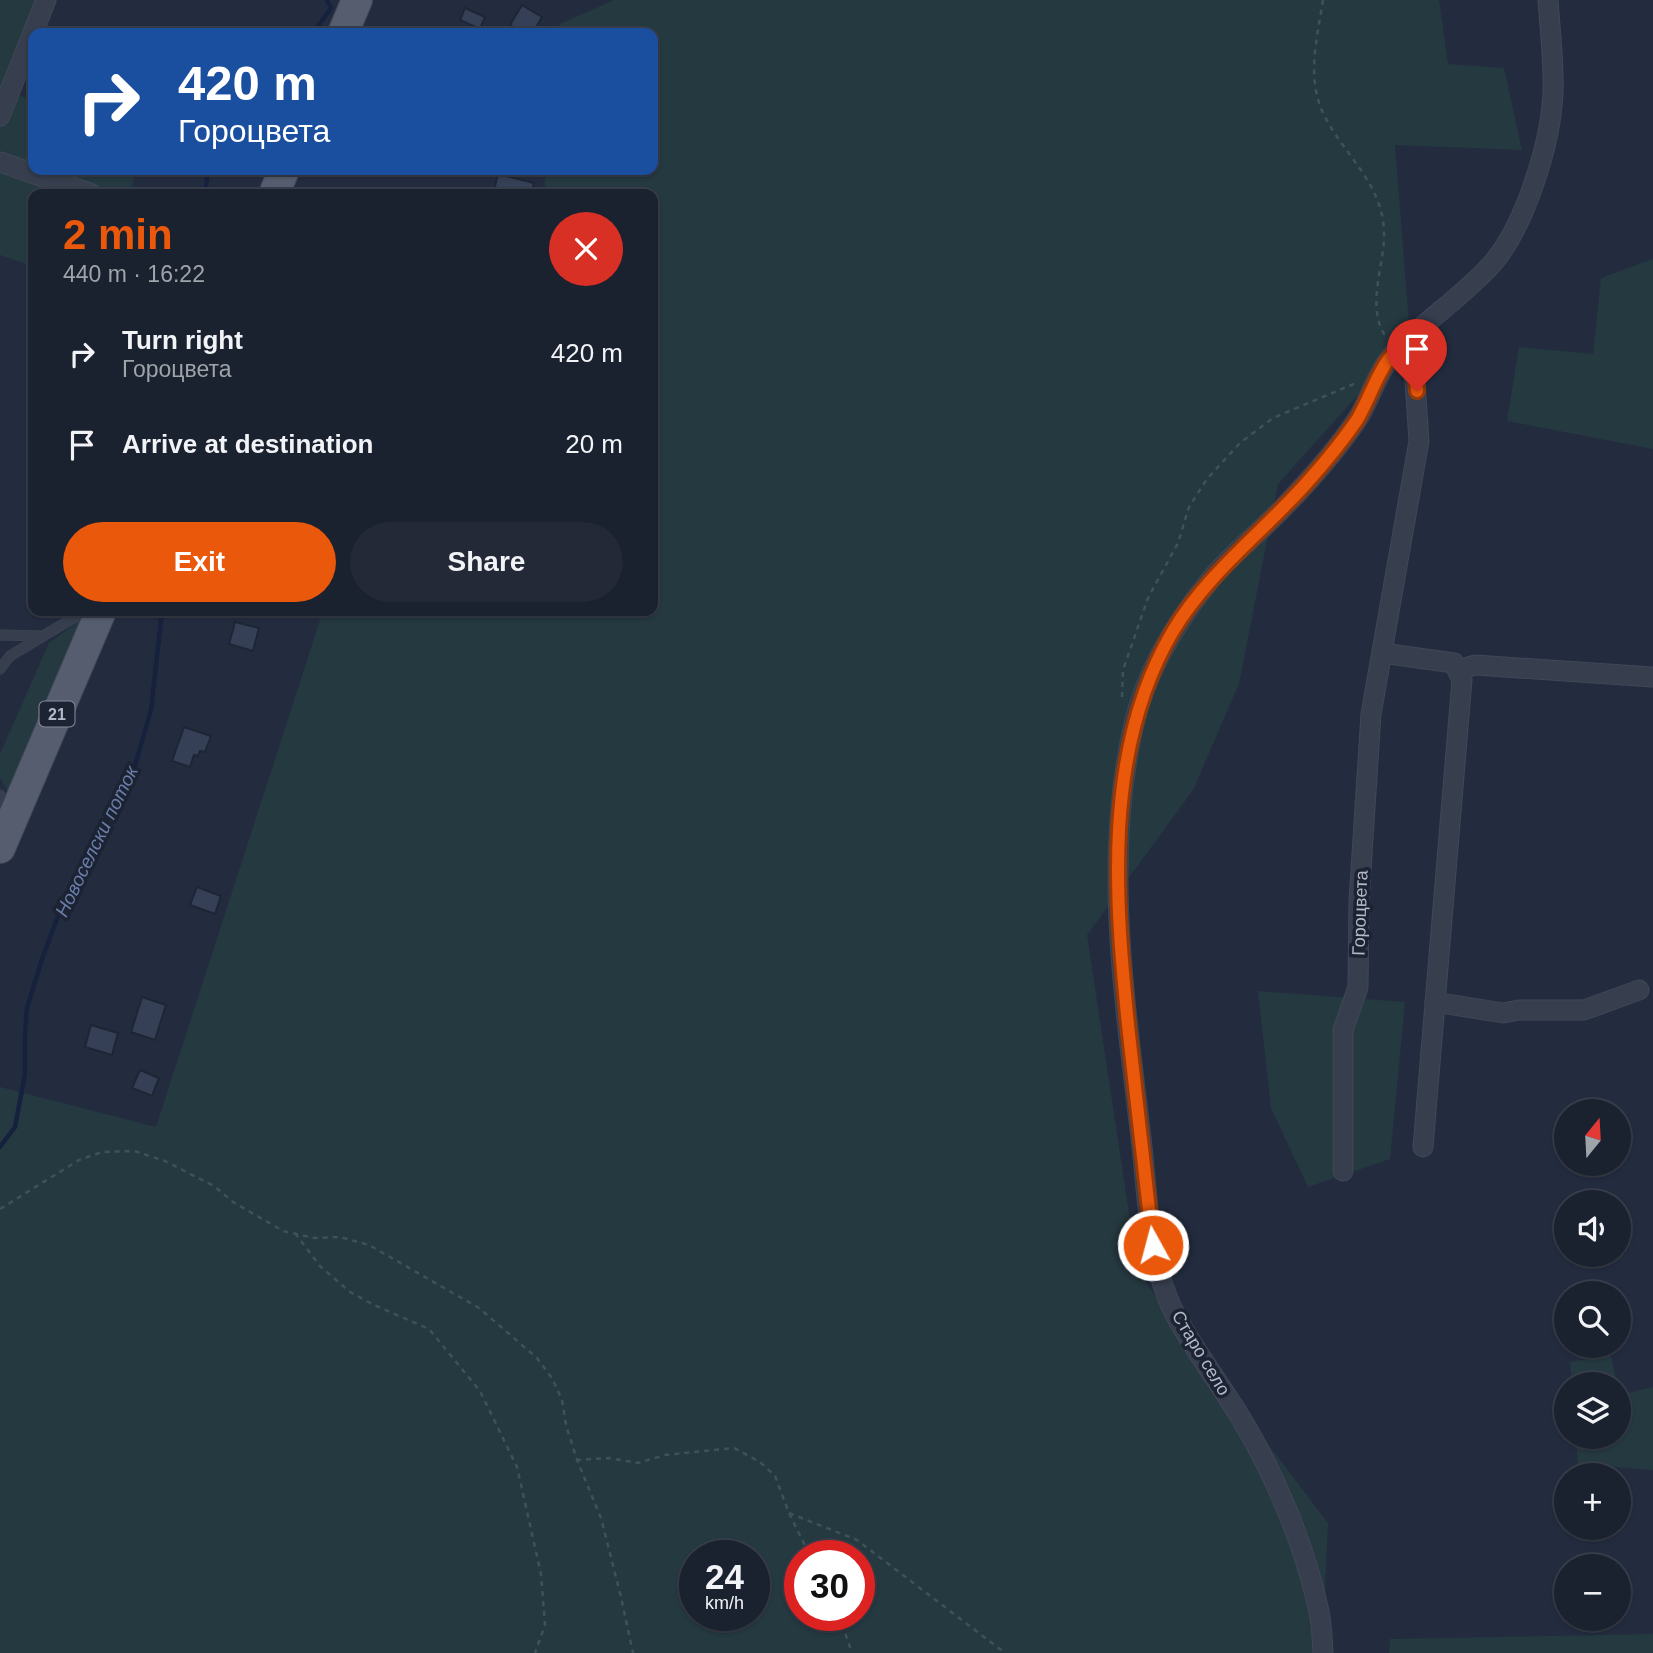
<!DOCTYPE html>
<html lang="en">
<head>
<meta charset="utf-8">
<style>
	body { margin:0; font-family:Arial,sans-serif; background:#232937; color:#f1f3f6; height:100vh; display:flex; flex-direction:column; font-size:26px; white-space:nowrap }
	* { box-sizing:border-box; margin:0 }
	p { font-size:23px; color:#9fa3aa }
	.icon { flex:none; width:38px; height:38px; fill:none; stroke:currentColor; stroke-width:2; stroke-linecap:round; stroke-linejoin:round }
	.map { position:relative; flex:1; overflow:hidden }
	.side { position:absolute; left:28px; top:189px; width:630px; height:427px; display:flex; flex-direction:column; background:#1a212f; border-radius:14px; box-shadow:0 2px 5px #0004,0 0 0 2px #383e4b }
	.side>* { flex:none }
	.hud { position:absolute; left:28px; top:28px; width:630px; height:147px; border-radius:14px; box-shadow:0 2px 5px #0004,0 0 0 2px #383e4b; background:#1a4fa0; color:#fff; overflow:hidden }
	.needle { width:46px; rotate:18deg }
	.buttons { position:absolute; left:1554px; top:1099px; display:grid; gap:14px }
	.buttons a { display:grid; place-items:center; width:77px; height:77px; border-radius:50%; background:#1a212f; box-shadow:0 2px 5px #0004,0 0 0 2px #383e4b; font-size:35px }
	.speed { position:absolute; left:679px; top:1540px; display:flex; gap:14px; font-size:35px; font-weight:700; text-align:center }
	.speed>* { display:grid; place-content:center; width:91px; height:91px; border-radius:50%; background:#1a212f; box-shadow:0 2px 5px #0004,0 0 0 2px #383e4b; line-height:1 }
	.speed small { font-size:18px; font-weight:400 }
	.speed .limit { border:10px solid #d22; background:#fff; color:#111 }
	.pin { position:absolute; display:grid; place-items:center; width:60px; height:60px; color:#fff; margin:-72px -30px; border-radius:50% 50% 50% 0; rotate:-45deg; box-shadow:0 0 7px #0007 }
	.pin .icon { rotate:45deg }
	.me { position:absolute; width:77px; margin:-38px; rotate:353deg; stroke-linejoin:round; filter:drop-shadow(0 0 5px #0008) }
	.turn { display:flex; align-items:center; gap:24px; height:147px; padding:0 35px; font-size:32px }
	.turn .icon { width:91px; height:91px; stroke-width:2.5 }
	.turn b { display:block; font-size:49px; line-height:60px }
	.round { display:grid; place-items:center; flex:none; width:74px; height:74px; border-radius:37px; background:#232937 }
	.summary { display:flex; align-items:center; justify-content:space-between; height:119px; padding:0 35px }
	h1 { font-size:42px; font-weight:800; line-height:52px; color:#ea580c }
	.cta { display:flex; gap:14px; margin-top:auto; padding:14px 35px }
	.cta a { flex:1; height:80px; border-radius:42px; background:#ea580c; color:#fff; font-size:28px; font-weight:800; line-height:80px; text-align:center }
	.cta a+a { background:#232937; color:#f1f3f6 }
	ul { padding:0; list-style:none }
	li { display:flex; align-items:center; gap:21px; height:91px; padding:0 35px }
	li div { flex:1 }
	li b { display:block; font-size:26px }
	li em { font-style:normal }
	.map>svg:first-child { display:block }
	.green { fill:#253940; fill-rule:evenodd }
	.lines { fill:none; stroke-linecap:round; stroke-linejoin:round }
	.stream { stroke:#16213d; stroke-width:4.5 }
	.building { fill:#353f55; stroke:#1e2535; stroke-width:2 }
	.lane-casing { stroke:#404757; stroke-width:11 }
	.street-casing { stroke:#404757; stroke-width:21 }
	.primary-casing { stroke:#404757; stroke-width:32 }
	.path { stroke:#3e5357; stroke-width:2.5; stroke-dasharray:5 5; stroke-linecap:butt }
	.lane { stroke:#373e4e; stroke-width:10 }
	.street { stroke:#373e4e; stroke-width:19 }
	.primary { stroke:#555d6f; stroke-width:30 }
	.route-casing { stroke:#983908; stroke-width:18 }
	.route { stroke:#ea580c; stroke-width:12 }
	.labels { text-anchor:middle; stroke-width:7; stroke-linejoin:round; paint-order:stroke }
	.shield { fill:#1c2333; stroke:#868c9c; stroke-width:2 }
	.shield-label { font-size:16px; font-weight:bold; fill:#b3b9c9 }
	.street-label { font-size:18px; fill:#b3b9c9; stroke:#1c2333 }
	.water-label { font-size:19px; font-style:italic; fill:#6b7eaa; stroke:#1c2333 }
</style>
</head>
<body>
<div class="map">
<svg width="1653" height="1653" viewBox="0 0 1653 1653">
	<rect width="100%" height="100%" fill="#232c3f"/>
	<g class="green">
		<path d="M0,0h56l-39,94 16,7v69h103l-6,24h-97v72l-33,-11z"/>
		<path d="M614,0h825l9,64 56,4 18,82 -127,-5 15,192 -132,147 -39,200 -46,106 -106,145 51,338 190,250 -6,130h-1322v-566l156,40 167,-516h330v-417h-109l2,-24h107v-137h-94l1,-9zM695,1556h59v59h-59zM800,1556h59v59h-59z"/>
		<path d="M1653,259v190l-146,-28 12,-74 74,7 8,-76z"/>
		<path d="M93,611l-80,189 -13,-22v-24l49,-111z"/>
		<path d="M1258,991l147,11 -15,157 -82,28 -37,-79z"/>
		<path d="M1611,1355l6,29h-45l-2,-22z"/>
		<path d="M1653,1387v83l-75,-6 -2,-27h43v-47l1,5z"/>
		<path d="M1653,1634v19h-264l1,-14z"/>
	</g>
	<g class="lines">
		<g class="stream">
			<path d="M313,33l18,-25 -4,-8"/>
			<path d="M205,194l3,-24"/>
			<path d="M0,1147l15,-20 10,-53v-40l2,-26 15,-49 23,-62 69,-128 17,-59 11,-99"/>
		</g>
	</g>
	<g class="building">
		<path d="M522,5l20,12 -9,16h-9l-14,-8z"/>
		<path d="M465,8l20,9 -5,12 -20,-9z"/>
		<path d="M498,174l36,9 -3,11h-38z"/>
		<path d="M235,622l24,6 -6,23 -24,-7z"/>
		<path d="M184,727l27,9 -6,16 -5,-1 -2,5 -4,-1 -4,12 -18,-6z"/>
		<path d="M197,887l24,9 -6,18 -25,-9z"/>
		<path d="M142,997l24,8 -11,35 -24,-8z"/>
		<path d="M91,1025l27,8 -6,22 -27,-8z"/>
		<path d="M140,1070l19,8 -7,18 -20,-8z"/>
	</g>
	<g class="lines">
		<g class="lane-casing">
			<g id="lane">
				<path d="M0,635l42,1"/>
				<path d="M0,669l10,-13 75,-45"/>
				<path d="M0,795l10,18"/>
			</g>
		</g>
		<g class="street-casing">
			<g id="street">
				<path d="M0,116l46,-116"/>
				<path d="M0,162l92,32"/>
				<path d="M1382,653l72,10 8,17 -39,467"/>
				<path d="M1458,670l17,-5 178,12"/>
				<path d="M1435,1002l68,11 16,-3h65l55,-20"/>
				<path d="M1343,1171v-141l15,-43 1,-86 12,-187 48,-273 -7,-104"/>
				<path d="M1323,1653c-1,-15 -1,-31 -5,-46 -14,-63 -43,-132 -76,-187 -21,-35 -46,-67 -65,-102 -29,-53 -29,-121 -36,-180 -16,-136 -39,-279 -7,-414 12,-53 43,-103 77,-145 22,-26 49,-47 73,-72 27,-28 55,-59 76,-92 12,-21 19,-47 36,-64 30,-31 66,-54 96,-87 33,-38 59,-121 61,-172 1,-30 -3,-62 -5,-92"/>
			</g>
		</g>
		<g class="primary-casing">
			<g id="primary">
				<path d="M343,33l14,-33"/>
				<path d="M274,194l10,-24"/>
				<path d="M0,848l101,-237"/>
			</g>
		</g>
		<g class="path">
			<path d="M1323,0c-6,38 -17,79 1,115 20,40 59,69 60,117 1,34 -19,74 2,105"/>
			<path d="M1122,697l1,-27 25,-72 30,-55 11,-36 18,-28 33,-36 33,-25 83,-35"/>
			<path d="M0,1209l79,-49 23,-8 32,-1 31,10 49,25 19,16 50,29 31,7 26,-1 29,8 110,63 58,50 15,20 10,22 4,25 11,35 24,58 20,79 12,56"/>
			<path d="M295,1233l25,33 30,26 24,13 55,24 51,62 37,76 24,107 4,51 -10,28"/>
			<path d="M576,1460l33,-2 29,5 27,-8 69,-7 26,14 15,14 14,37 21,43"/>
			<path d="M789,1513l68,27 148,113"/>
			<path d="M839,1615l13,38"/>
		</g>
		<use href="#lane" class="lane"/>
		<use href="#street" class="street"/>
		<use href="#primary" class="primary"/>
	</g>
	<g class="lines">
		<g class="route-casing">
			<path id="route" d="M1153,1245c-8,-71 -16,-141 -24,-211 -14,-133 -27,-283 44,-403 36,-60 93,-101 138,-153 16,-18 32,-38 46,-58 10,-17 16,-35 26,-52 7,-13 18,-22 29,-31l5,54"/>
		</g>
		<use href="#route" class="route"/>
	</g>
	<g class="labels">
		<rect class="shield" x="39.5" y="701.5" width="35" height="25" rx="5"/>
		<g class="shield-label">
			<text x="57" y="720">21</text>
		</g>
		<g class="street-label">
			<text transform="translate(1360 913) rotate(-88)" y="6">Гороцвета</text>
			<text transform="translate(1201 1353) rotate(59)" y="6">Старо село</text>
		</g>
		<g class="water-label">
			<text transform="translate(96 841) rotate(-64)" y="7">Новоселски поток</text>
		</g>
	</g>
</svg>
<div class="buttons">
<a><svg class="needle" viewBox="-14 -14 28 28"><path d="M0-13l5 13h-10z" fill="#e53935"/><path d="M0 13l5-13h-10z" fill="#9fa3aa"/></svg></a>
<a><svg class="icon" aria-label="sound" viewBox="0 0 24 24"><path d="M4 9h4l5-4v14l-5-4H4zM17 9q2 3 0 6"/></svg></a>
<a><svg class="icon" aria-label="search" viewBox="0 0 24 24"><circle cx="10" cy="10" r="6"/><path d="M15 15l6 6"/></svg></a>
<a><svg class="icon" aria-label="layers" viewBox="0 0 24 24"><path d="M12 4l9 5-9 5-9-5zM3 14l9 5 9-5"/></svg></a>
<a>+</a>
<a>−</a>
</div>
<div class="speed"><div>24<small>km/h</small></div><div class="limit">30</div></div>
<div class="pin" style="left:1417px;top:391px;background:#d93025"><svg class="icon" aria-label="arrive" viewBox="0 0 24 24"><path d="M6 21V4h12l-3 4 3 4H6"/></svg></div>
<svg class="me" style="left:1153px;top:1245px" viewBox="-20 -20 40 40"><circle r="17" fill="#ea580c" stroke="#fff" stroke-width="3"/><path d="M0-11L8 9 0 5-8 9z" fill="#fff"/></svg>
<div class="hud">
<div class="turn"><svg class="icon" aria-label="right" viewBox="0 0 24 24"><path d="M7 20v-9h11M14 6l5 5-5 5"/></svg><div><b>420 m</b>Гороцвета</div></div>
</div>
<section class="side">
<div class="summary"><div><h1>2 min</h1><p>440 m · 16:22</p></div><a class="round" style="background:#d93025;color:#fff"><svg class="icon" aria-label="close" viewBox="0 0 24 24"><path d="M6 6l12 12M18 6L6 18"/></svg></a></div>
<ul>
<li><svg class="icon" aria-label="right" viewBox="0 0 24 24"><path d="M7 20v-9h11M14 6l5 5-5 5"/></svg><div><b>Turn right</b><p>Гороцвета</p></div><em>420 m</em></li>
<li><svg class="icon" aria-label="arrive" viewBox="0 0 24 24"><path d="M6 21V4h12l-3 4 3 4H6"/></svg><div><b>Arrive at destination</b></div><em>20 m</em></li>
</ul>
<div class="cta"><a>Exit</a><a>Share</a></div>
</section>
</div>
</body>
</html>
